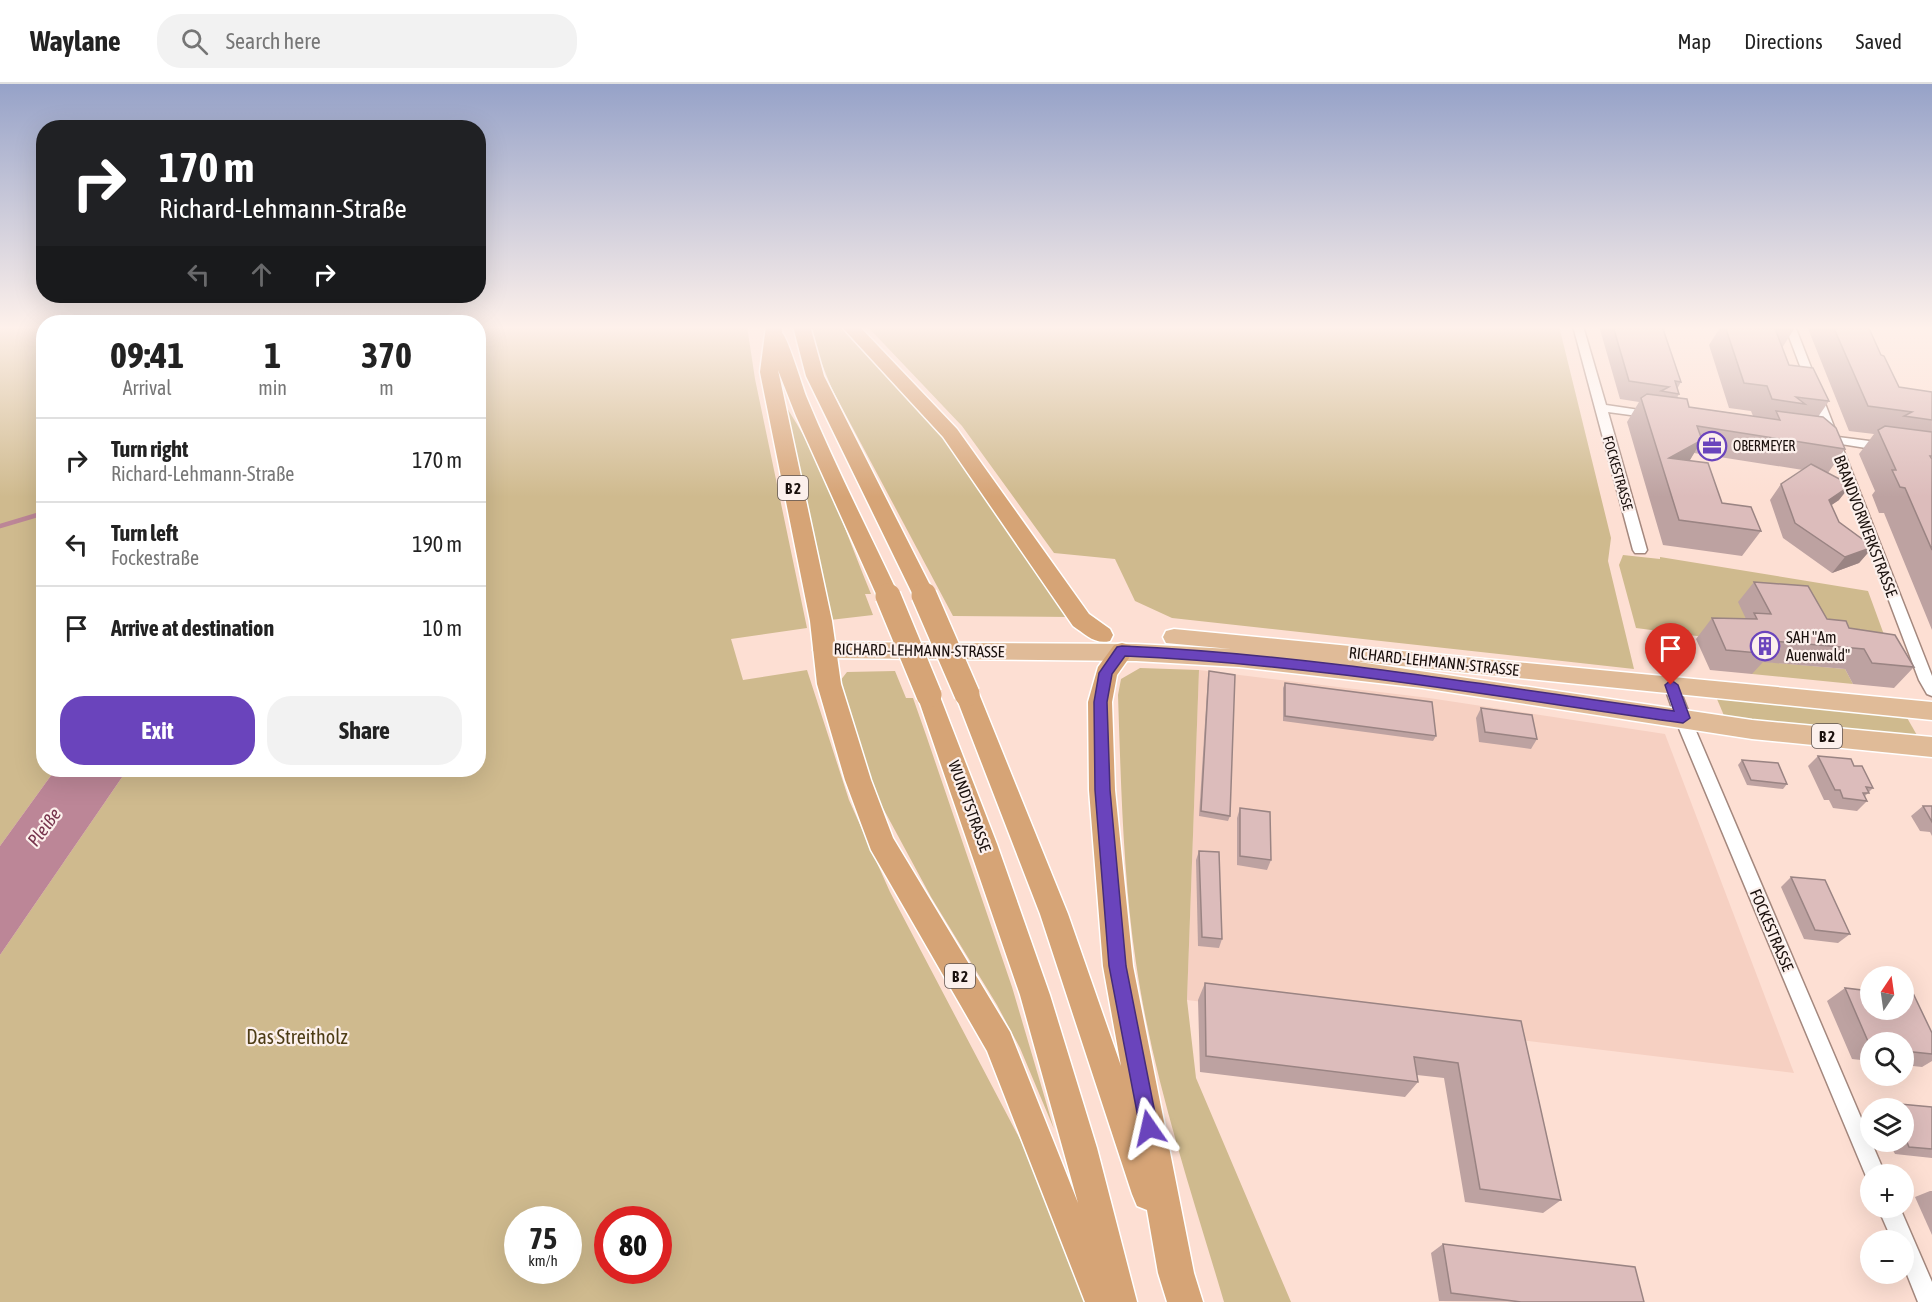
<!DOCTYPE html>
<html lang="en">
<head>
<meta charset="utf-8">
<style>
	:root { --surface:#fff; --page:#f2f2f2; --text:#222; --muted:#767676; --line:#e0e0e0; --accent:#6a44bc }
	body { margin:0; font-family:"Asap Condensed",sans-serif; background:var(--page); color:var(--text); height:100vh; display:flex; flex-direction:column; font-size:22px; white-space:nowrap }
	* { box-sizing:border-box; margin:0 }
	p { font-size:20px; color:var(--muted) }
	.icon { flex:none; width:33px; height:33px; fill:none; stroke:currentColor; stroke-width:2; stroke-linecap:round; stroke-linejoin:round }
	.map { position:relative; flex:1; overflow:hidden }
	.side { position:absolute; left:36px; top:231px; width:450px; height:462px; display:flex; flex-direction:column; background:var(--surface); border-radius:24px; box-shadow:0 6px 24px #0002 }
	.side>* { flex:none }
	.banner { position:absolute; left:36px; top:36px; width:450px; height:183px; border-radius:24px; box-shadow:0 6px 24px #0002; background:#202124; color:#fff; overflow:hidden }
	.needle { width:39px; rotate:13deg }
	.controls { position:absolute; left:1860px; top:882px; display:grid; gap:12px }
	.controls a { display:grid; place-items:center; width:54px; height:54px; border-radius:50%; background:var(--surface); box-shadow:0 6px 24px #0002; font-size:30px }
	.speed { position:absolute; left:504px; top:1122px; display:flex; gap:12px; font-size:30px; font-weight:700; text-align:center }
	.speed>* { display:grid; place-content:center; width:78px; height:78px; border-radius:50%; background:var(--surface); box-shadow:0 6px 24px #0002; line-height:1 }
	.speed small { font-size:15px; font-weight:400 }
	.speed .limit { border:9px solid #d22; background:#fff; color:#111 }
	.pin { position:absolute; display:grid; place-items:center; width:51px; height:51px; color:#fff; margin:-62px -26px; border-radius:50% 50% 50% 0; rotate:-45deg; box-shadow:0 0 6px #0007 }
	.pin .icon { rotate:45deg }
	.me { position:absolute; width:66px; margin:-33px; rotate:349deg; stroke-linejoin:round; filter:drop-shadow(0 0 4px #0008) }
	.turn { display:flex; align-items:center; gap:21px; height:126px; padding:0 24px; font-size:27px }
	.turn .icon { width:78px; height:78px; stroke-width:2.5 }
	.turn b { display:block; font-size:42px; line-height:51px }
	.lanes { display:flex; align-items:center; height:57px; padding:0 24px; background:#0003; justify-content:center; gap:30px; direction:ltr }
	.lanes .off { opacity:.35 }
	.eta { display:flex; justify-content:space-evenly; align-items:center; height:102px; text-align:center }
	.eta b { font-size:36px; font-weight:700; line-height:42px }
	.cta { display:flex; gap:12px; margin-top:auto; padding:12px 24px }
	.cta a { flex:1; height:69px; border-radius:24px; background:var(--accent); color:#fff; font-size:24px; font-weight:700; line-height:69px; text-align:center }
	.cta a+a { background:var(--page); color:var(--text) }
	ul { padding:0; list-style:none }
	li { display:flex; align-items:center; gap:18px; height:84px; padding:0 24px; border-top:2px solid var(--line) }
	li div { flex:1 }
	li b { display:block; font-size:22px }
	li em { font-style:normal }
	header { display:flex; align-items:center; gap:36px; box-sizing:border-box; height:84px; padding:0 30px; background:var(--surface); border-bottom:2px solid var(--line) }
	header strong { font-size:28px }
	nav { display:flex; gap:33px; margin-inline-start:auto; font-size:21px }
	.search { width:420px; height:54px; background:var(--page); display:flex; align-items:center; gap:15px; box-sizing:border-box; padding:0 21px; border-radius:24px; color:var(--muted); font-size:22px }
	.map>svg:first-child { display:block }
	.built { fill:#f6d0c2 }
	.green { fill:#cfba8e; fill-rule:evenodd }
	.water { fill:#bc8697 }
	.lines { fill:none; stroke-linecap:round; stroke-linejoin:round }
	.stream { stroke:#bc8697; stroke-width:4.5 }
	.minor-casing { stroke:#a4887e; stroke-width:3 }
	.primary-casing { stroke:#fff; stroke-width:3 }
	.trunk-casing { stroke:#fff; stroke-width:3 }
	.minor { fill:#fff; fill-rule:evenodd }
	.primary { fill:#e0bb98; fill-rule:evenodd }
	.trunk { fill:#d6a476; fill-rule:evenodd }
	.trunk-bridge-casing { stroke:#fff; stroke-width:28; stroke-linecap:butt }
	.trunk-bridge { stroke:#d6a476; stroke-width:25 }
	.wall { fill:#bda2a1 }
	.shaded-wall { fill:#9a8483 }
	.building { fill:#dcbcbb; stroke:#9a8483; stroke-width:1.5 }
	.route { fill:#6a44bc; stroke:#452c7a; stroke-width:1.5 }
	.labels { text-anchor:middle; dominant-baseline:central; stroke-width:4.5; stroke-linejoin:round; paint-order:stroke }
	.far-poi-label { font-size:14px; fill:#1a100d; stroke:#fcf0ec; text-anchor:start }
	.far-street-label { font-size:14px; fill:#1a100d; stroke:#fcf0ec }
	.shield { fill:#fcf0ec; stroke:#5e5350; stroke-width:1.5 }
	.shield-label { font-size:15px; font-weight:bold; fill:#1a100d }
	.street-label { font-size:16px; fill:#1a100d; stroke:#fcf0ec }
	.poi-label { font-size:16px; fill:#1a100d; stroke:#fcf0ec; text-anchor:start }
	.water-label { font-size:18px; font-style:italic; fill:#76334c; stroke:#fcf0ec }
	.near-park-label { font-size:20px; fill:#4d3c15; stroke:#fcf0ec }
</style>
</head>
<body>
<header>
<strong>Waylane</strong>
<div class="search"><svg class="icon" aria-label="search" viewBox="0 0 24 24"><circle cx="10" cy="10" r="6"/><path d="M15 15l6 6"/></svg>Search here</div>
<nav><a>Map</a><a>Directions</a><a>Saved</a></nav>
</header>
<div class="map">
<svg width="1932" height="1218" viewBox="0 0 1932 1218">
	<rect width="100%" height="100%" fill="#fddfd3"/>
	<polygon class="built" points="1199,586 1429,614 1665,650 1794,989 1187,916"/>
	<g class="green">
		<polygon points="0,242 43,242 44,686 55,686 0,762"/>
		<path d="M489 242H747L755 295 807 544 731 555 743 596 807 586 849 716 890 808 1022 1059 1087 1218H0V871L127 686H478L479 255ZM518 1136H568V1186H518ZM608 1136H658V1186H608Z"/>
		<polygon points="811,242 844,242 944,351 1072,533 953,532 832,305 818,270"/>
		<polygon points="867,242 1559,242 1611,454 1608,477 1634,585 1172,534 1135,517 1115,475 1054,469 962,342"/>
		<path d="M780 314C821 371 844 445 871 510H865L873 531 830 536Z"/>
		<polygon points="1623,471 1660,475 1660,473 1868,507 1894,578 1636,544 1619,481"/>
		<polygon points="1746,576 1845,585 1853,600 1752,590"/>
		<path d="M1140 584 1199 586 1187 916 1196 994 1291 1218H1224C1191 1106 1153 995 1136 879 1123 791 1121 701 1118 611L1121 595Z"/>
		<polygon points="895,587 906,614 913,614 926,651 1012,903 1054,1045 1020,964 997,921 931,813 877,713 864,685 840,597 847,588"/>
		<polygon points="1717,615 1906,632 1918,653 1725,634"/>
	</g>
	<polygon class="water" points="55,686 127,686 0,871 0,762"/>
	<g class="lines">
		<polyline class="stream" points="0,442 44,429"/>
		<g class="minor-casing">
			<g id="minor">
				<polygon points="1573,242 1583,242 1606,321 1653,328 1659,331 1653,334 1608,328 1647,466 1645,469 1635,469 1633,466"/>
				<polygon points="1785,242 1795,242 1838,353 1885,359 1891,363 1885,367 1841,360 1932,592 1932,612 1927,610 1919,596 1829,358 1817,354 1826,351"/>
				<polygon points="1671,595 1678,601 1696,647 1885,1090 1870,1090 1870,1099 1868,1097 1680,647 1664,601"/>
				<polygon points="1878,1124 1900,1124 1932,1198 1932,1218 1918,1218 1904,1183 1904,1156 1892,1156"/>
			</g>
		</g>
		<g class="primary-casing">
			<polygon id="primary" points="1174,545 1932,618 1932,636 1352,577 1752,636 1932,653 1932,673 1752,655 1422,604 1239,583 1136,577 825,574 817,572 813,566 817,560 825,558 1136,560 1231,565 1166,559 1163,553 1166,547"/>
		</g>
		<g class="trunk-casing">
			<g id="trunk">
				<path d="M766 242H782V249C787 252 802 301 806 312 834 380 868 446 899 512L896 517 888 520 880 517 877 512 796 332 778 286 832 537 841 600 871 696 893 754 1010 948 1078 1119 1020 911 917 611 921 605 929 602 937 605 997 760 1050 911 1097 1064 1137 1218H1085L987 967 871 766 845 696 817 600 810 537 760 288Z"/>
				<polygon points="793,242 810,242 824,292 935,511 932,516 924,519 916,516 913,511 806,292"/>
				<path d="M841 242H859L957 345 1089 530 1110 545 1113 551 1110 557C1095 561 1085 550 1073 542L943 353Z"/>
				<polygon points="1122,559 1130,561 1134,567 1117,591 1112,618 1115,706 1133,882 1194,1189 1203,1218 1167,1218 1158,1189 1147,1126 1137,1122 1132,1110 1040,830 955,610 959,604 967,601 975,604 979,610 1068,830 1121,982 1103,882 1089,706 1088,618 1098,583 1114,561"/>
			</g>
		</g>
		<use href="#minor" class="minor"/>
		<use href="#primary" class="primary"/>
		<use href="#trunk" class="trunk"/>
		<g class="trunk-bridge-casing">
			<g id="trunk-bridge">
				<polyline points="924,511 967,610"/>
				<polyline points="888,512 929,611"/>
			</g>
		</g>
		<use href="#trunk-bridge" class="trunk-bridge"/>
	</g>
	<g class="wall">
		<polygon points="1599,242 1667,242 1664,247 1681,298 1677,305 1679,310 1677,314 1689,323 1753,332 1751,327 1729,324 1709,261 1721,242 1796,242 1782,264 1789,281 1829,317 1818,333 1845,365 1828,389 1839,416 1831,421 1839,438 1873,463 1859,479 1832,489 1783,454 1770,416 1781,400 1803,386 1694,369 1689,377 1722,419 1761,447 1742,472 1663,461 1627,338 1639,318 1620,315"/>
		<polygon points="1807,242 1868,242 1881,271 1899,303 1932,308 1932,546 1884,429 1879,429 1872,411 1875,407 1859,370 1874,350 1849,347"/>
		<polygon points="1754,498 1827,535 1849,544 1914,583 1894,604 1853,600 1845,585 1763,578 1752,590 1710,586 1696,555 1712,534 1746,535 1738,518"/>
		<polygon points="1209,587 1230,732 1228,737 1199,732 1208,592"/>
		<polygon points="1285,599 1436,652 1433,657 1283,637 1283,604"/>
		<polygon points="1481,624 1537,655 1531,665 1479,658 1476,634"/>
		<polygon points="1818,672 1854,682 1873,704 1865,712 1867,717 1857,727 1833,724 1829,716 1824,716 1808,682"/>
		<polygon points="1742,676 1787,700 1783,705 1747,701 1738,681"/>
		<polygon points="1923,722 1932,722 1932,752 1930,748 1920,747 1911,732"/>
		<polygon points="1240,724 1271,776 1267,786 1237,781 1237,734"/>
		<polygon points="1199,767 1222,855 1219,864 1198,862 1196,776"/>
		<polygon points="1791,793 1850,850 1838,859 1804,855 1781,803"/>
		<polygon points="1205,899 1521,937 1561,1116 1543,1129 1465,1118 1444,994 1417,991 1418,998 1405,1013 1200,988 1198,916"/>
		<polygon points="1870,901 1870,926 1932,970 1932,977 1922,983 1904,981 1904,958 1870,958 1870,977 1852,975 1827,917 1845,904 1863,906"/>
		<polygon points="1889,1019 1932,1023 1932,1074 1895,1070 1889,1058 1904,1058 1904,1024 1878,1024"/>
		<polygon points="1930,1107 1932,1107 1932,1151 1915,1113"/>
		<polygon points="1443,1160 1644,1218 1439,1217 1431,1169"/>
	</g>
	<g class="shaded-wall">
		<polygon points="1702,356 1687,381 1669,374"/>
		<polygon points="1851,401 1839,416 1817,431 1829,416"/>
		<polygon points="1873,463 1859,479 1832,489 1845,473"/>
	</g>
	<g class="building">
		<polygon points="1613,242 1662,242 1681,298 1675,297 1679,310 1661,307 1669,303 1629,297"/>
		<polygon points="1725,242 1774,242 1789,281 1813,284 1829,317 1796,313 1805,320 1772,315 1767,302 1744,299"/>
		<polygon points="1833,242 1868,242 1881,271 1884,272 1899,303 1932,308 1932,336 1904,332 1912,328 1868,322"/>
		<polygon points="1647,310 1687,315 1689,323 1780,336 1776,327 1823,333 1836,344 1845,365 1697,342 1702,356 1669,374 1708,379 1722,419 1751,423 1761,447 1679,436 1641,314"/>
		<polygon points="1885,342 1932,348 1932,372 1930,372 1932,375 1932,466 1905,404 1900,403 1892,386 1896,386 1878,346"/>
		<polygon points="1811,380 1851,401 1829,416 1839,438 1873,463 1845,473 1795,439 1781,400"/>
		<polygon points="1754,498 1808,502 1827,535 1846,537 1849,544 1895,551 1914,583 1872,579 1864,565 1762,556 1769,570 1726,566 1712,534 1757,535 1754,529 1771,530"/>
		<polygon points="1209,587 1235,591 1230,732 1201,727"/>
		<polygon points="1285,599 1432,618 1436,652 1285,632"/>
		<polygon points="1481,624 1532,631 1537,655 1485,648"/>
		<polygon points="1818,672 1851,675 1854,682 1862,682 1873,704 1866,703 1869,709 1863,709 1867,717 1843,714 1840,706 1835,706"/>
		<polygon points="1742,676 1778,679 1787,700 1751,696"/>
		<polygon points="1923,722 1932,722 1932,738"/>
		<polygon points="1240,724 1270,728 1271,776 1240,772"/>
		<polygon points="1199,767 1219,768 1222,855 1202,853"/>
		<polygon points="1791,793 1825,796 1850,850 1815,846"/>
		<polygon points="1205,899 1521,937 1561,1116 1480,1105 1458,979 1414,973 1418,998 1206,972"/>
		<polygon points="1904,902 1910,903 1932,949 1932,970 1904,967 1904,958 1870,958 1870,962 1845,904 1870,907 1870,926 1904,926"/>
		<polygon points="1889,1019 1932,1023 1932,1065 1909,1063 1904,1051 1904,1024 1891,1024"/>
		<polygon points="1443,1160 1635,1183 1644,1218 1521,1218 1451,1209"/>
	</g>
	<linearGradient id="sky" x2="0" y2="1"><stop stop-color="#96a2c8"/><stop offset="0.59" stop-color="#fef1eb"/><stop offset="1" stop-color="#fef1eb" stop-opacity="0"/></linearGradient>
	<rect width="1932" height="413" fill="url(#sky)"/>
	<path class="route" d="M1122 562C1307 570 1490 602 1674 627L1665 601 1671 596 1678 601 1690 634 1683 639C1498 613 1312 580 1125 572L1112 590 1107 618 1110 706 1126 882 1158 1044 1156 1051 1149 1053 1143 1051 1140 1044 1109 882 1095 706 1094 618 1099 589 1117 563Z"/>
	<defs>
		<g id="office-ring" transform="scale(1.5)"><circle r="9.5" fill="#fcf0ec" stroke="#6a44bc" stroke-width="1.5"/><path d="M-6-3h4V-5.5h4V-3h4V5H-6ZM-1-4.5V-3h2v-1.5ZM-6 0V1H6V0Z" fill="#6a44bc"/></g>
		<g id="building-ring" transform="scale(1.5)"><circle r="9.5" fill="#fcf0ec" stroke="#6a44bc" stroke-width="1.5"/><path d="M-4-6H4V6H1V3H-1V6H-4ZM-2.5-4.3h1.7v1.8h-1.7ZM.8-4.3h1.7v1.8H.8ZM-2.5-1h1.7V.8h-1.7ZM.8-1h1.7V.8H.8Z" fill="#6a44bc"/></g>
	</defs>
	<g fill-rule="evenodd">
		<use href="#office-ring" x="1712" y="362"/>
		<use href="#building-ring" x="1765" y="562"/>
	</g>
	<g class="labels">
		<g class="far-poi-label">
			<text x="1733" y="362">OBERMEYER</text>
		</g>
		<g class="far-street-label">
			<text transform="translate(1618 389) rotate(74)">FOCKESTRASSE</text>
		</g>
		<g class="shield">
			<rect x="778" y="392" width="30" height="24" rx="4.5"/>
			<rect x="1812" y="640" width="30" height="24" rx="4.5"/>
			<rect x="945" y="880" width="30" height="24" rx="4.5"/>
		</g>
		<g class="shield-label">
			<text x="793" y="404">B 2</text>
			<text x="1827" y="652">B 2</text>
			<text x="960" y="892">B 2</text>
		</g>
		<g class="street-label">
			<text transform="translate(1866 442) rotate(69)">BRANDVORWERKSTRASSE</text>
			<text transform="translate(919 566) rotate(1)">RICHARD-LEHMANN-STRASSE</text>
			<text transform="translate(1434 577) rotate(6)">RICHARD-LEHMANN-STRASSE</text>
			<text transform="translate(970 722) rotate(70)">WUNDTSTRASSE</text>
			<text transform="translate(1772 846) rotate(67)">FOCKESTRASSE</text>
		</g>
		<g class="poi-label">
			<text x="1786" y="553">SAH "Am<tspan x="1786" dy="18">Auenwald"</tspan></text>
		</g>
		<g class="water-label">
			<text transform="translate(44 743) rotate(-53)">Pleiße</text>
		</g>
		<g class="near-park-label">
			<text x="297" y="952">Das Streitholz</text>
		</g>
	</g>
</svg>
<div class="controls">
<a><svg class="needle" viewBox="-14 -14 28 28"><path d="M0-13l5 13h-10z" fill="#e53935"/><path d="M0 13l5-13h-10z" fill="#767676"/></svg></a>
<a><svg class="icon" aria-label="search" viewBox="0 0 24 24"><circle cx="10" cy="10" r="6"/><path d="M15 15l6 6"/></svg></a>
<a><svg class="icon" aria-label="layers" viewBox="0 0 24 24"><path d="M12 4l9 5-9 5-9-5zM3 14l9 5 9-5"/></svg></a>
<a>+</a>
<a>−</a>
</div>
<div class="speed"><div>75<small>km/h</small></div><div class="limit">80</div></div>
<div class="pin" style="left:1671px;top:601px;background:#d93025"><svg class="icon" aria-label="arrive" viewBox="0 0 24 24"><path d="M6 21V4h12l-3 4 3 4H6"/></svg></div>
<svg class="me" style="left:1149px;top:1044px" viewBox="-20 -20 40 40"><path d="M0-17L14 15 0 8-14 15z" fill="#6a44bc" stroke="#fff" stroke-width="4"/></svg>
<div class="banner">
<div class="turn"><svg class="icon" aria-label="right" viewBox="0 0 24 24"><path d="M7 20v-9h11M14 6l5 5-5 5"/></svg><div><b>170 m</b>Richard-Lehmann-Straße</div></div>
<div class="lanes"><svg class="icon off" aria-label="left" viewBox="0 0 24 24"><path d="M17 20v-9H6M10 6l-5 5 5 5"/></svg><svg class="icon off" aria-label="ahead" viewBox="0 0 24 24"><path d="M12 20V5M6 11l6-6 6 6"/></svg><svg class="icon" aria-label="right" viewBox="0 0 24 24"><path d="M7 20v-9h11M14 6l5 5-5 5"/></svg></div>
</div>
<section class="side">
<div class="eta">
<div><b>09:41</b><p>Arrival</p></div>
<div><b>1</b><p>min</p></div>
<div><b>370</b><p>m</p></div>
</div>
<ul>
<li><svg class="icon" aria-label="right" viewBox="0 0 24 24"><path d="M7 20v-9h11M14 6l5 5-5 5"/></svg><div><b>Turn right</b><p>Richard-Lehmann-Straße</p></div><em>170 m</em></li>
<li><svg class="icon" aria-label="left" viewBox="0 0 24 24"><path d="M17 20v-9H6M10 6l-5 5 5 5"/></svg><div><b>Turn left</b><p>Fockestraße</p></div><em>190 m</em></li>
<li><svg class="icon" aria-label="arrive" viewBox="0 0 24 24"><path d="M6 21V4h12l-3 4 3 4H6"/></svg><div><b>Arrive at destination</b></div><em>10 m</em></li>
</ul>
<div class="cta"><a>Exit</a><a>Share</a></div>
</section>
</div>
</body>
</html>
